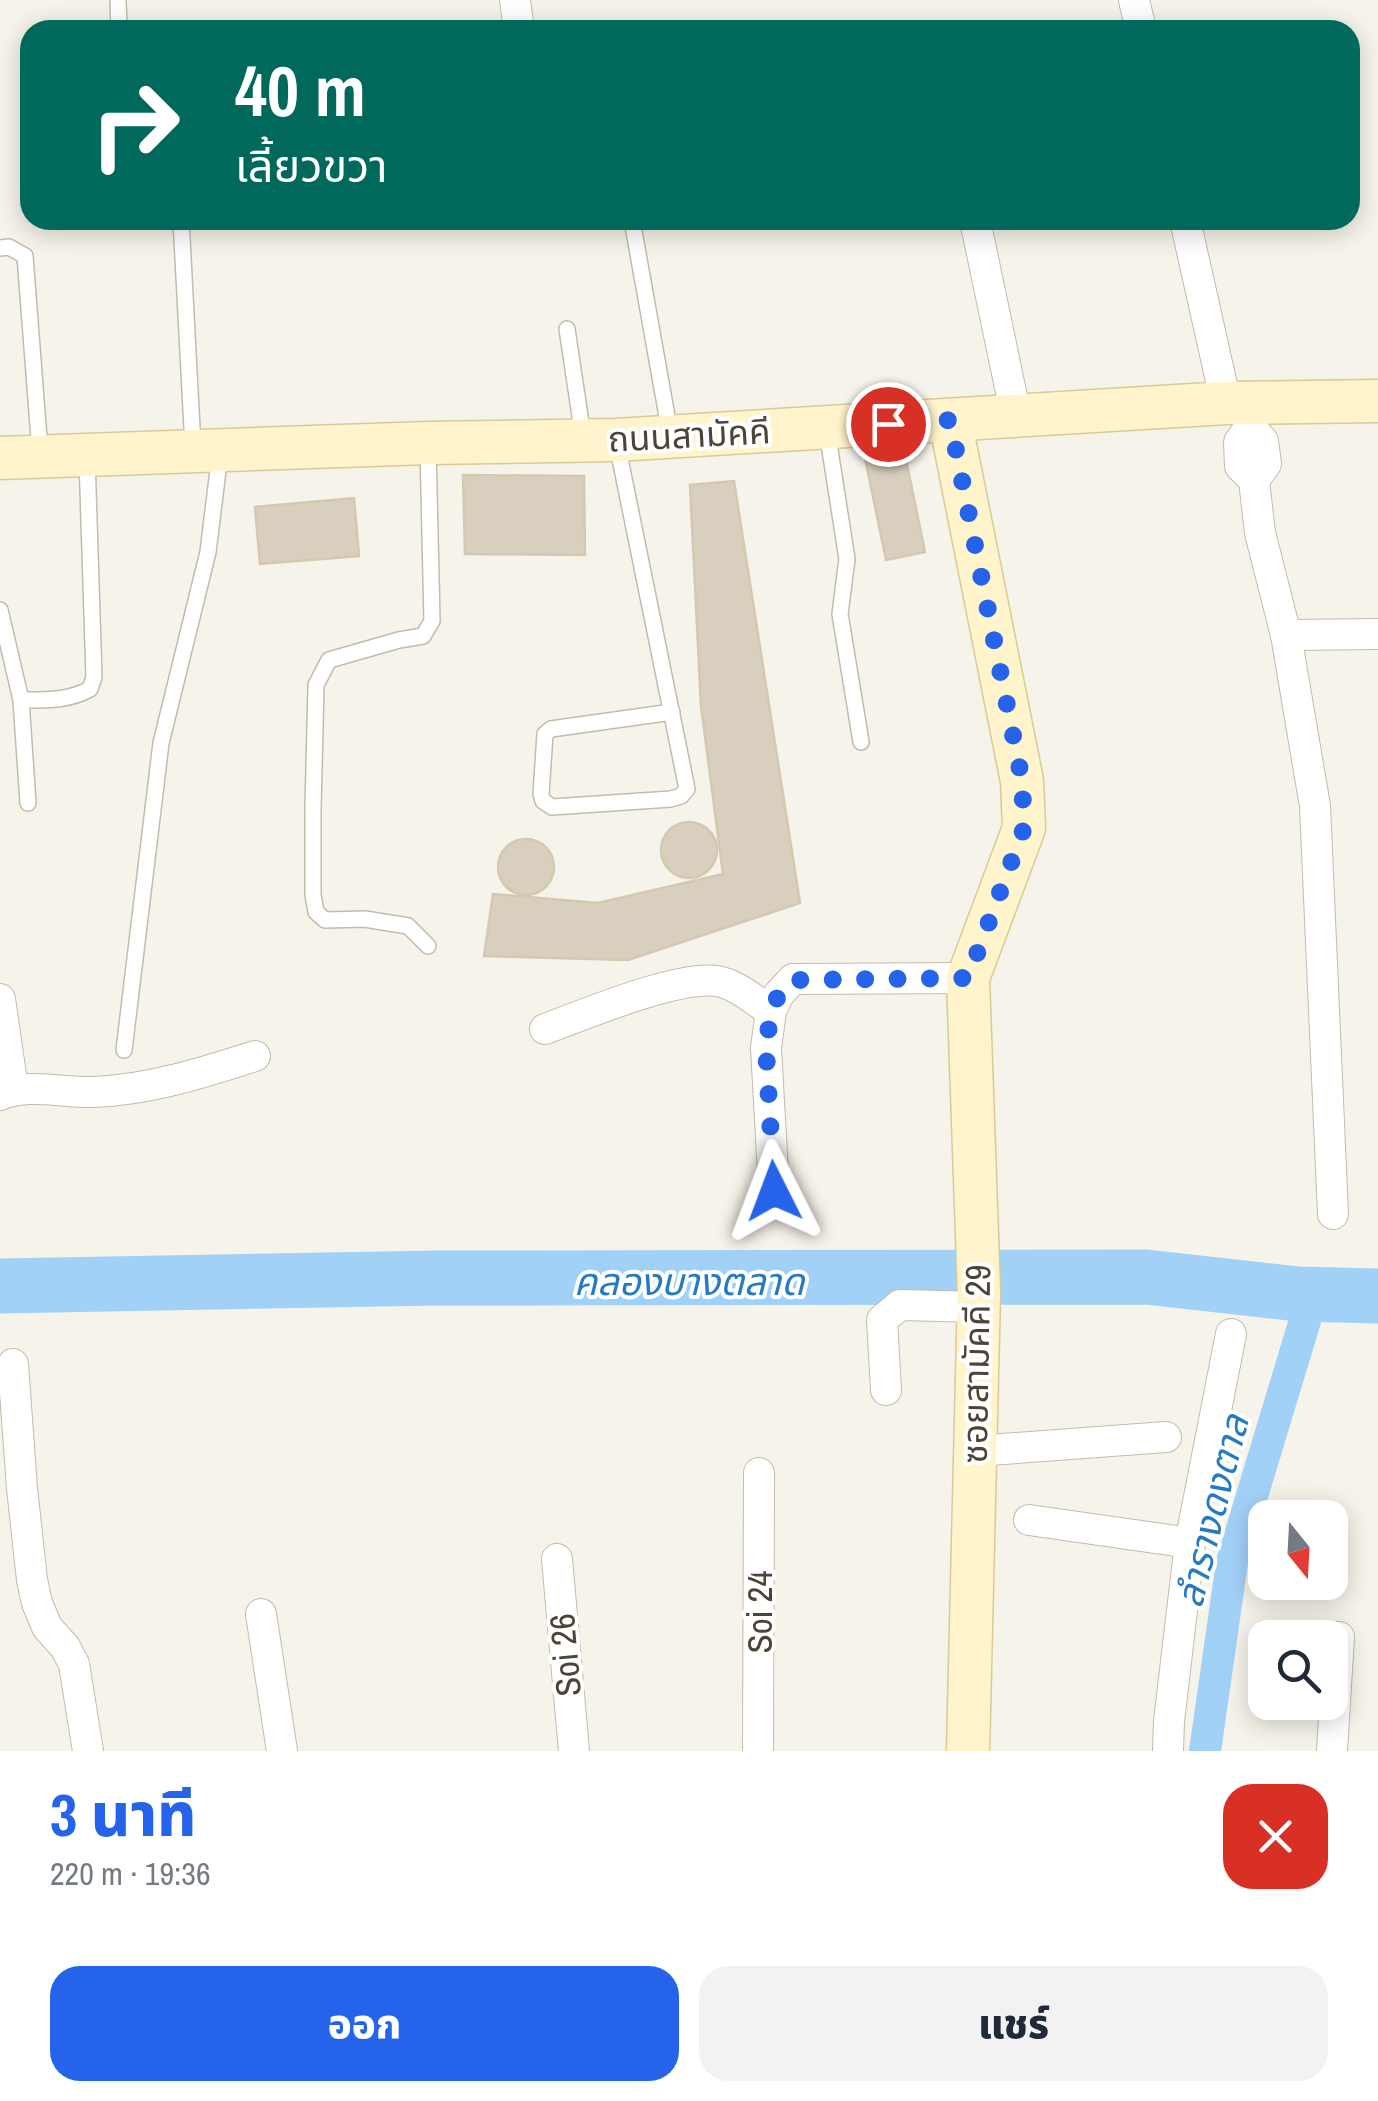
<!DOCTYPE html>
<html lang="th">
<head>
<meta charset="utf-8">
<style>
	:root { --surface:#fff; --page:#f2f2f3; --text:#1f2937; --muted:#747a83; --accent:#2563eb }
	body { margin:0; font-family:"Archivo Narrow","Noto Sans Thai",sans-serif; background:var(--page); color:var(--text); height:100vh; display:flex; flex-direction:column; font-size:38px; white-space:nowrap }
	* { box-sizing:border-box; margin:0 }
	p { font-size:32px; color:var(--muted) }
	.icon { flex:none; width:55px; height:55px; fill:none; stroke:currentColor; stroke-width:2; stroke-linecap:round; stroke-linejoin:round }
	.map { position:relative; height:1751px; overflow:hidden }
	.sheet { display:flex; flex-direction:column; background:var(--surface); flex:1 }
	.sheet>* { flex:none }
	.hud { position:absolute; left:20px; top:20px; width:1340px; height:210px; border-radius:30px; box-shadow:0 5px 25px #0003; background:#00695c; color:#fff; overflow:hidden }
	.needle { width:65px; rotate:162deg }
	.tools { position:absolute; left:1248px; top:1500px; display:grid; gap:20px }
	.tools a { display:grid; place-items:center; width:100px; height:100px; border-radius:20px; background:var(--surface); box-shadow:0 5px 25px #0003; font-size:50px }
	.pin { position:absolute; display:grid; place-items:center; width:85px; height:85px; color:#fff; margin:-42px; border:5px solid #fff; border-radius:50%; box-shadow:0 2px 10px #0007 }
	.me { position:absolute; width:110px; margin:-55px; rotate:357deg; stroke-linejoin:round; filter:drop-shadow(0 0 8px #0008) }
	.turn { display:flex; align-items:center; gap:35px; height:210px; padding:0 50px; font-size:45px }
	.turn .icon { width:130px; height:130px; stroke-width:2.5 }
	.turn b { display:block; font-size:70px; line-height:85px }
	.round { display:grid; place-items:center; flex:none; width:105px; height:105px; border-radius:30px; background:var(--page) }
	.head { display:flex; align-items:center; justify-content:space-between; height:170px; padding:0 50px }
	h1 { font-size:60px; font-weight:800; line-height:75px; color:var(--accent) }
	.primary-button { display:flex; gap:20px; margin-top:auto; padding:20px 50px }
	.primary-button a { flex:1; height:115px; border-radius:30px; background:var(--accent); color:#fff; font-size:40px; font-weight:800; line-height:115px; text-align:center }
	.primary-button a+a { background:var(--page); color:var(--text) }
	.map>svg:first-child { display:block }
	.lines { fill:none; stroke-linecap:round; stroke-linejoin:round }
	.canal { stroke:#a2d1f8; stroke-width:32 }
	.river { stroke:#a2d1f8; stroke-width:55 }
	.building { fill:#d9cfbe; stroke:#d5c8b0; stroke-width:2.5 }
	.lane-casing { stroke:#c3bcab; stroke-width:18 }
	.street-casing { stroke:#c3bcab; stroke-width:32 }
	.secondary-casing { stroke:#daca96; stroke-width:45 }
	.lane { stroke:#fff; stroke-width:15 }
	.street { stroke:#fff; stroke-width:30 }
	.secondary { stroke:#fff4cb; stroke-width:42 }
	.route { stroke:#2563eb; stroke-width:18; stroke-dasharray:0 32.4 }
	.labels { text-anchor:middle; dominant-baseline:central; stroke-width:8; stroke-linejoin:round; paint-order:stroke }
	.street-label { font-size:35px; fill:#4b4437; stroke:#fff }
	.water-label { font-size:38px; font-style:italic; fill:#247ac3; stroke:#fff }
</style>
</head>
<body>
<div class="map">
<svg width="1378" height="1751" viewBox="0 0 1378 1751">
	<rect width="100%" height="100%" fill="#f6f3ea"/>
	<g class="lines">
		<polyline class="canal" points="1205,1751 1232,1562 1313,1294"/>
		<polyline class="river" points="0,1286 437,1278 1146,1277 1298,1294 1378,1296"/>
	</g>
	<g class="building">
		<polygon points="904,450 925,552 886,560 865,458"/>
		<polygon points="463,475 584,476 585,555 465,554"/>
		<polygon points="734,481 800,903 628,960 484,956 493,894 598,903 723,874 701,706 690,485"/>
		<polygon points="354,498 359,556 260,564 255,507"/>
		<circle cx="689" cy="850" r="28"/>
		<circle cx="526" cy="867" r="28"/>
	</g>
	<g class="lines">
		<g class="lane-casing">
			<g id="lane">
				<polyline points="118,0 119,30"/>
				<polyline points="181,220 193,447"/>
				<polyline points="632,220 670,433"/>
				<polyline points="0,248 9,247 25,256 40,452"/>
				<polyline points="567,329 583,436"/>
				<polyline points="827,431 847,559 840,614 861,742"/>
				<polyline points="617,444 687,789 681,796 671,799 552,807 543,801 541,794 545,734 551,729 672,712"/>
				<polyline points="428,447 432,621 423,636 399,640 329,660 316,685 313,808 313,895 316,912 325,920 365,919 408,926 428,946"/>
				<path d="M0 610 21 700C46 700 68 701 90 689L94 677 87 458"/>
				<polyline points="21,700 28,803"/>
				<polyline points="124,1050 161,743 208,552 220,454"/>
			</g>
		</g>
		<g class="street-casing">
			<g id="street">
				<polyline points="515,0 519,30"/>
				<polyline points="1134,0 1141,30"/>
				<polyline points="975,220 1016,416"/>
				<polyline points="1185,220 1226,403"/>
				<polyline points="1248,411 1250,427 1263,441 1266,464 1254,480"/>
				<polyline points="1250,427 1239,442 1240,466 1254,480 1260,533 1286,635 1315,806 1333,1214"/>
				<polyline points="1286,635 1378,634"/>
				<polyline points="0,999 13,1089"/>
				<path d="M545 1029C586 1014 675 976 717 981 736 984 755 1001 771 1011"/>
				<path d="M0 1095C28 1083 63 1093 93 1092 149 1090 202 1073 255 1056"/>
				<polyline points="774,1191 766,1048 771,1011 779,994 793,979 968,978"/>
				<polyline points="13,1364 22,1488 32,1580 37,1603 47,1627 65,1647 74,1664 88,1751"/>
				<polyline points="886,1390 882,1320 900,1305 978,1307"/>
				<polyline points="975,1451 1166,1437"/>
				<polyline points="1029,1520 1190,1543"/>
				<polyline points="557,1559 574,1751"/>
				<polyline points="261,1614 282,1751"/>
				<polyline points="758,1751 759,1473"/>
				<polyline points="1168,1751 1169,1721 1190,1543 1231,1334"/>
				<polyline points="1332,1751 1339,1637"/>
			</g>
		</g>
		<g class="secondary-casing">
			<g id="secondary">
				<polyline points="950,420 1022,781 1024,828 968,978 979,1293 968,1751"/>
				<polyline points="0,458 428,443 616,440 1226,403 1378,401"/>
			</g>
		</g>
		<use href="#lane" class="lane"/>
		<use href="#street" class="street"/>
		<use href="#secondary" class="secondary"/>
	</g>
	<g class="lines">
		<polyline class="route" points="774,1191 766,1048 771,1011 779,994 792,980 968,978 1024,828 1022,780 950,420 888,424"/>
	</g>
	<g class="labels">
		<g class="street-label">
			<text transform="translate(689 435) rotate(-3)">ถนนสามัคคี</text>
			<text transform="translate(976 1364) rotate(-89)">ซอยสามัคคี 29</text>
			<text transform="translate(759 1612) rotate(-90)">Soi 24</text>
			<text transform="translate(565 1655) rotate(-95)">Soi 26</text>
		</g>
		<g class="water-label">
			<text x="689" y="1281">คลองบางตลาด</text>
			<text transform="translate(1212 1511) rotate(-76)">ลำรางดงตาล</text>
		</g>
	</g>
</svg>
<div class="tools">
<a><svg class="needle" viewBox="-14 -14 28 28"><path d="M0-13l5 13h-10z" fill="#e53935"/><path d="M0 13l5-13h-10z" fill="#747a83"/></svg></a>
<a><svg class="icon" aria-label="search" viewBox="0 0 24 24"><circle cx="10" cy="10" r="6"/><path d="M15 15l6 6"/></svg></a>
</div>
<div class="pin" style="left:888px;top:424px;background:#d93025"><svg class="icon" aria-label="arrive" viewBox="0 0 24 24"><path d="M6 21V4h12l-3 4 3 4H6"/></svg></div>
<svg class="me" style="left:774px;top:1191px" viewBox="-20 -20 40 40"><path d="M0-17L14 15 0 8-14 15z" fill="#2563eb" stroke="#fff" stroke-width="4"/></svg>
<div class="hud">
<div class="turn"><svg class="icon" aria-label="right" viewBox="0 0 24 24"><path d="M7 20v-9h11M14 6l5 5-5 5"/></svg><div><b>40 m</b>เลี้ยวขวา</div></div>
</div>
</div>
<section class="sheet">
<div class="head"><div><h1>3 นาที</h1><p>220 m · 19:36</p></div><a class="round" style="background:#d93025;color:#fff"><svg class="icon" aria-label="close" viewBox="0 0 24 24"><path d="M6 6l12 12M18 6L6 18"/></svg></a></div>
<div class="primary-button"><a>ออก</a><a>แชร์</a></div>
</section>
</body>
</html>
